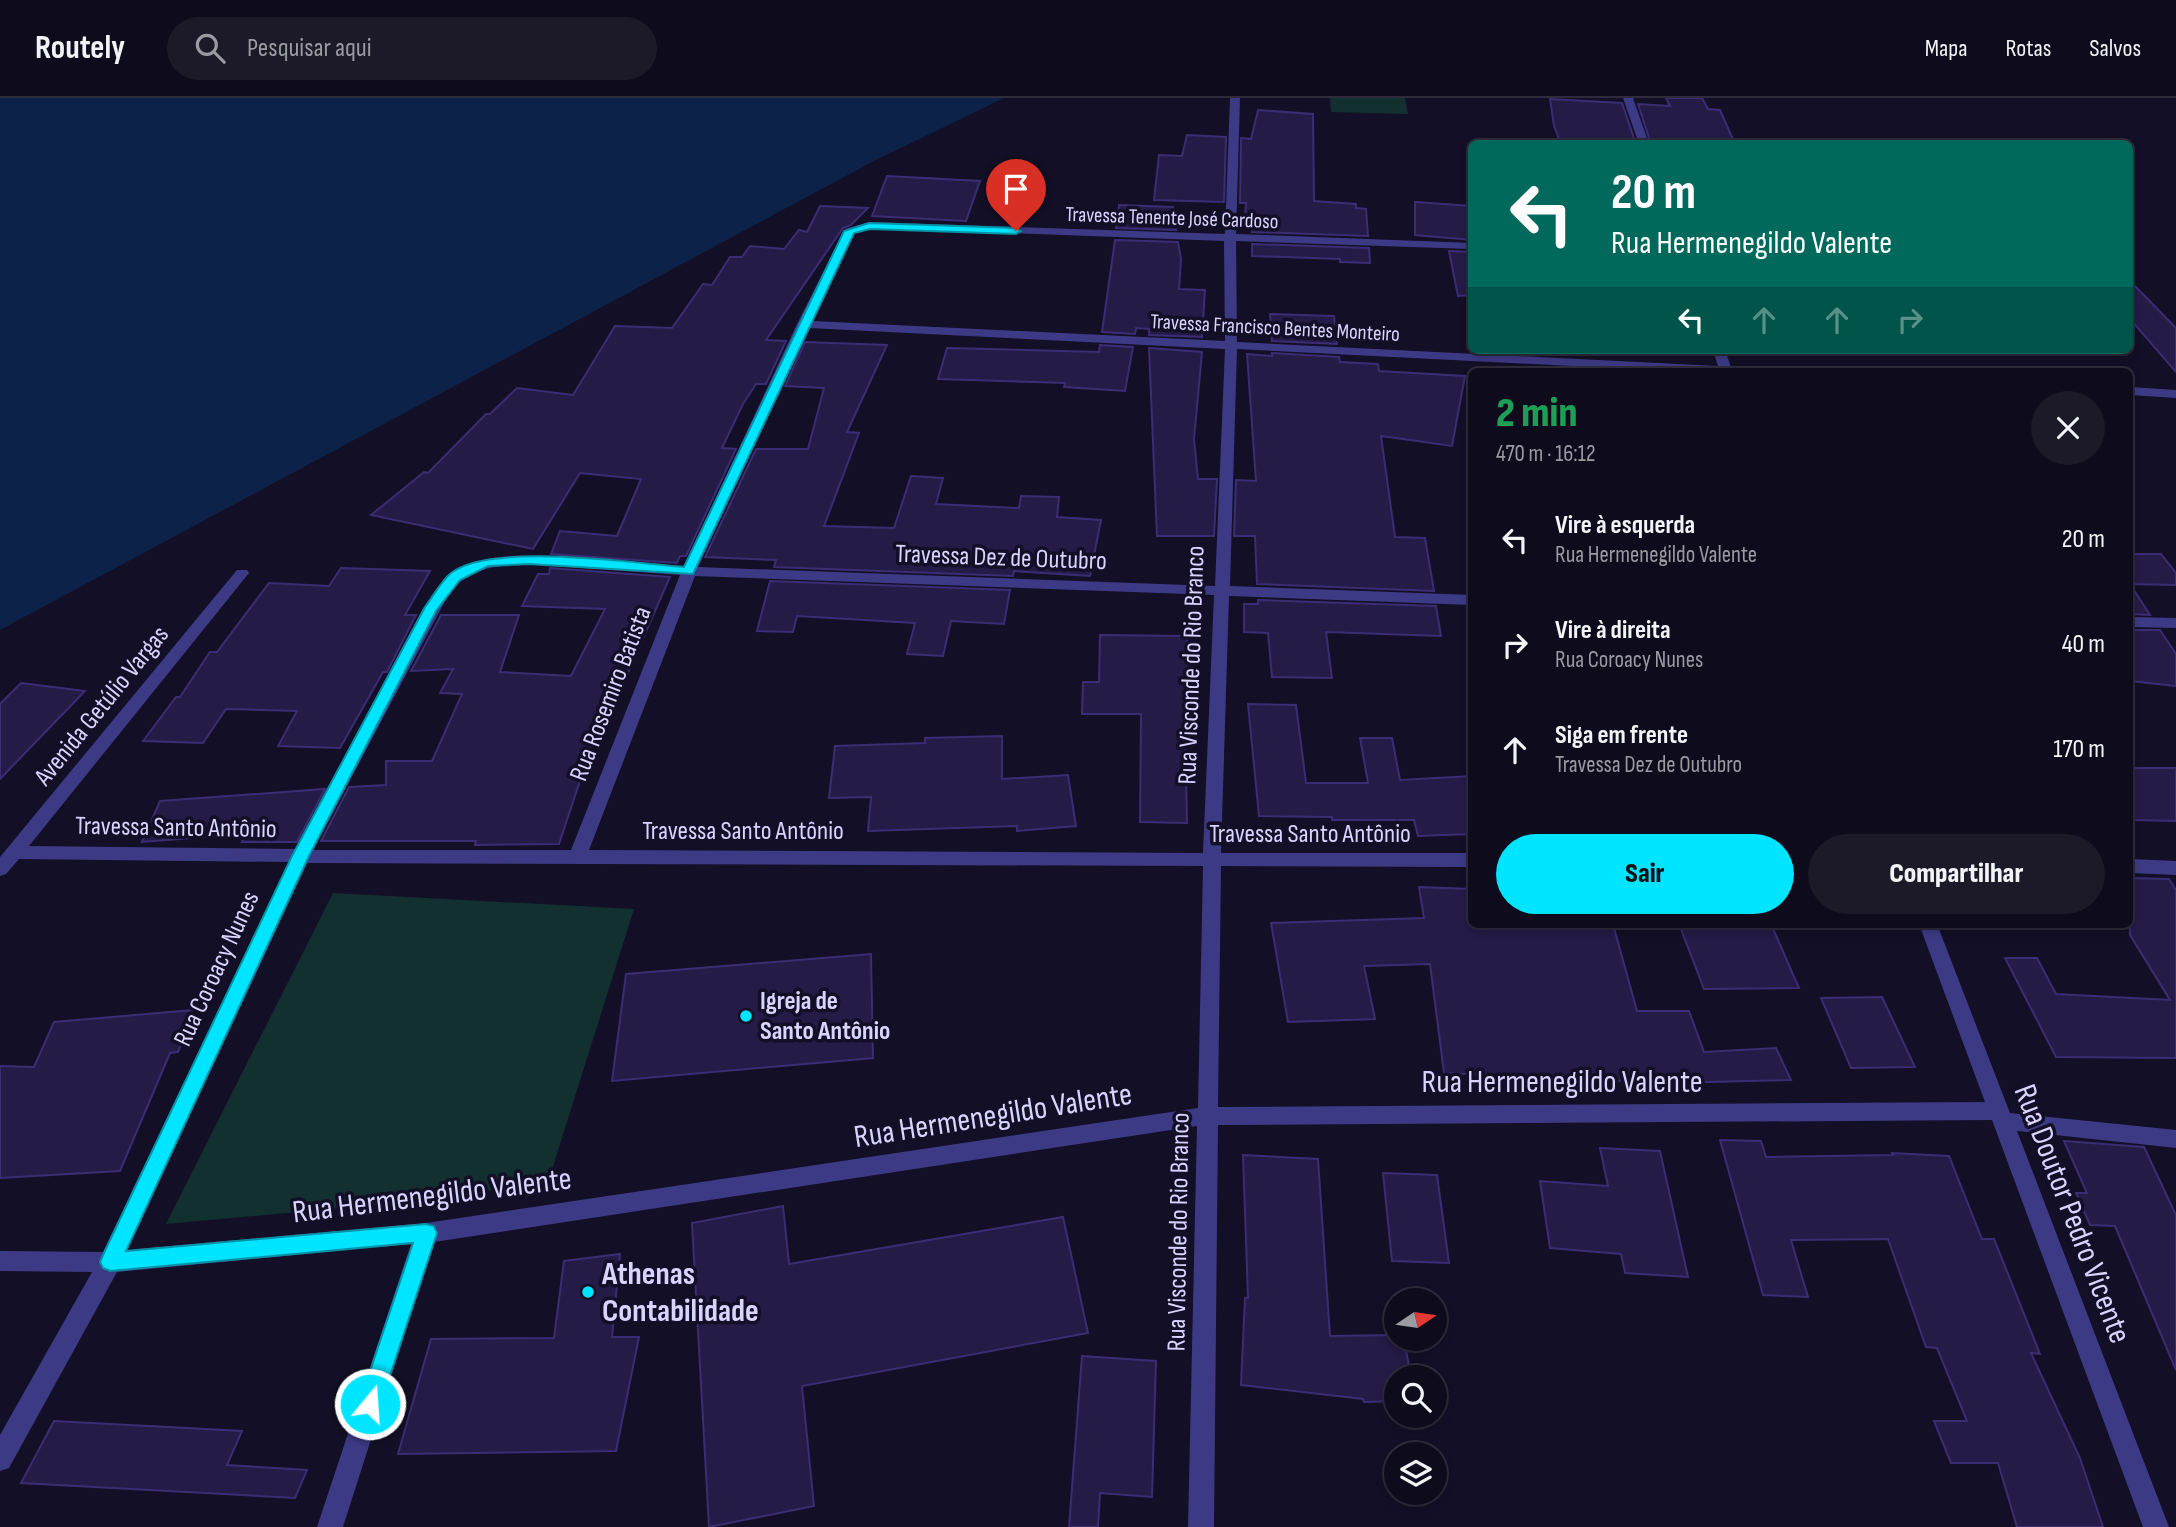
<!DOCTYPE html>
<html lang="pt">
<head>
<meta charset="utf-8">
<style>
	:root { --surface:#0e0b1c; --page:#1c1929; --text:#f1f3f6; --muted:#9b9ba3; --line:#2e2b3b; --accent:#00e5ff }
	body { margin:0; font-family:"Sofia Sans Condensed",sans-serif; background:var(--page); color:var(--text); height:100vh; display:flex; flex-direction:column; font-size:26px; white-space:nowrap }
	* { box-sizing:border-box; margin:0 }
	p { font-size:23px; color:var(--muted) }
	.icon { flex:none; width:38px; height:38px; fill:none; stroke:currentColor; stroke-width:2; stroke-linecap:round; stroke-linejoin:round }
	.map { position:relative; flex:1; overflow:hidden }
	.drawer { position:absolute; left:1468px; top:270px; width:665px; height:560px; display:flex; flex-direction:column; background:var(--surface); border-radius:10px; box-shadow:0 4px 10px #0003,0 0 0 2px var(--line) }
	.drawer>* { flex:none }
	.banner { position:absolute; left:1468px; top:42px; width:665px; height:214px; border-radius:10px; box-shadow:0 4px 10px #0003,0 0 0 2px var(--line); background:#00695c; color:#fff; overflow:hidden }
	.needle { width:46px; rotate:77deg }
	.buttons { position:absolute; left:1384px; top:1190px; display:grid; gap:14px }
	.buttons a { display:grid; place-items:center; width:63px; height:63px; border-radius:50%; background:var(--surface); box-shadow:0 4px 10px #0003,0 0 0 2px var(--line); font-size:35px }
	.pin { position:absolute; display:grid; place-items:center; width:60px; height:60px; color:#fff; margin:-72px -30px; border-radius:50% 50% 50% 0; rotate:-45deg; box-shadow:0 0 7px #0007 }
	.pin .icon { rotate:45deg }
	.me { position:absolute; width:77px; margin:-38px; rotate:18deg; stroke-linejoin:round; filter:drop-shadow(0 0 5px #0008) }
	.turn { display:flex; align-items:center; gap:24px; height:147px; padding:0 28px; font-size:32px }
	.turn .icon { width:91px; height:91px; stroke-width:2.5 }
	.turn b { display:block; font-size:49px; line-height:60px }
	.lanes { display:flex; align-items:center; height:66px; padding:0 28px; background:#0003; justify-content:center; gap:35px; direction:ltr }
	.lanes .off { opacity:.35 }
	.round { display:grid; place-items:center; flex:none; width:74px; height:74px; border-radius:37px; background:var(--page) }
	.summary { display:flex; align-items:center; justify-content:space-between; height:119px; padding:0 28px }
	h1 { font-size:42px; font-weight:800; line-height:52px; color:#1e9e55 }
	.button { display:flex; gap:14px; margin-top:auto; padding:14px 28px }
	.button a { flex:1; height:80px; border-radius:42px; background:var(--accent); color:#111; font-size:28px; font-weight:800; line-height:80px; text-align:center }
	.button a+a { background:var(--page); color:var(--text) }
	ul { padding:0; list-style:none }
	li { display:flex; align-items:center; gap:21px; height:105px; padding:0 28px }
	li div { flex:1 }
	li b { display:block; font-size:26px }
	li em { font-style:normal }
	header { display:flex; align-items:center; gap:42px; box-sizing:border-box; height:98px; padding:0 35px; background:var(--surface); border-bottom:2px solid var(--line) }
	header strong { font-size:33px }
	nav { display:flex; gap:38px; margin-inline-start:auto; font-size:24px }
	.search { width:490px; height:63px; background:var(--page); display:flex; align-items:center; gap:18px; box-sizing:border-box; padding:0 24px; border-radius:38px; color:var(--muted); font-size:26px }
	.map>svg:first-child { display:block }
	.green { fill:#12302f }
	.water { fill:#0c2248 }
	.building { fill:#241b47; stroke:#3b2d73; stroke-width:2 }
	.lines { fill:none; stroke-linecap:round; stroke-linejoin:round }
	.minor { fill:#3d3a85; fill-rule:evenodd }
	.route { fill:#00e5ff; stroke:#0095a6; stroke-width:2 }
	.poi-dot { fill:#00e5ff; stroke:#130f26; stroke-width:2.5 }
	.labels { text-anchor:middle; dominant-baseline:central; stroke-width:7; stroke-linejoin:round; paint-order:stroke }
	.far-street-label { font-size:21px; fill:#d9d4ff; stroke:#130f26 }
	.street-label { font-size:26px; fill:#d9d4ff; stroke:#130f26 }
	.poi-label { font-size:26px; font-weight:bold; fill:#d9d4ff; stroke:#130f26; text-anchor:start }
	.near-street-label { font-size:32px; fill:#d9d4ff; stroke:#130f26 }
	.near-poi-label { font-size:32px; font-weight:bold; fill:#d9d4ff; stroke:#130f26; text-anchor:start }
</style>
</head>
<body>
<header>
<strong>Routely</strong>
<div class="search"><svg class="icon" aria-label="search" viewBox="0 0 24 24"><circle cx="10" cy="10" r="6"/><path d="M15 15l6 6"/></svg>Pesquisar aqui</div>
<nav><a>Mapa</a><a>Rotas</a><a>Salvos</a></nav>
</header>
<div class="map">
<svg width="2176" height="1429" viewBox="0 0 2176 1429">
	<rect width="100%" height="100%" fill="#130f26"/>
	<g class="green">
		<polygon points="1330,0 1405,0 1408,16 1331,14"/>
		<polygon points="333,795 634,811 549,1081 451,1100 166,1126"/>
	</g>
	<polygon class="water" points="0,0 1004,0 874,63 0,532"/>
	<g class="building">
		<polygon points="1666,0 1702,0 1708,11 1720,12 1735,46 1651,46 1638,6 1670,8"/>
		<polygon points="1550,1 1622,5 1636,46 1561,46 1554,28"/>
		<polygon points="1258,12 1313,16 1314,103 1356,106 1356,110 1366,111 1368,138 1252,134 1252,119 1245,119 1246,105 1240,105 1241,40 1251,41"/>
		<polygon points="1187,37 1226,39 1224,104 1154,102 1159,57 1182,58"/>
		<polygon points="887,78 980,83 966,123 872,118"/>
		<polygon points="1415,104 1472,108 1472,142 1415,137"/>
		<polygon points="1119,107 1173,109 1176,132 1116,130"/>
		<polygon points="820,108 868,110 851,127 843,130 766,242 786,243 766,286 756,286 743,306 722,350 736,351 686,458 680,458 677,465 551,456 560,433 617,438 641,381 580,375 533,451 371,417 424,374 428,375 486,316 490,316 517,290 573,297 615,228 672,230 703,186 712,187 730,159 742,159 750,148 784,151 799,132 807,134"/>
		<polygon points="1115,142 1178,144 1181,161 1179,191 1205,192 1202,239 1149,237 1149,231 1136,230 1135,236 1102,234"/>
		<polygon points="1252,146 1369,150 1370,165 1340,164 1340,161 1252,158"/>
		<polygon points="1449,153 1472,154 1472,197 1458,198"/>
		<polygon points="2130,183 2176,230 2176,274 2130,221"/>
		<polygon points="1270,216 1334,218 1337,246 1272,243"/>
		<polygon points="805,244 887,247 847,334 859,335 824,428 894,430 911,378 943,380 936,406 1019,410 1021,398 1059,399 1057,419 1101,422 1090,478 1014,473 1013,478 774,469 776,462 705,459 756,351 808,351 824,290 785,288"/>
		<polygon points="1100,247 1133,249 1125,293 1064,289 1065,285 938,281 947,250 1099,254"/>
		<polygon points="1149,250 1202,254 1194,341 1198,381 1217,381 1214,438 1157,438"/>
		<polygon points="1272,255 1339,259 1340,264 1378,266 1379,273 1465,278 1452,348 1381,338 1395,439 1425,440 1434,493 1257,486 1255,438 1234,438 1236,382 1256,383 1247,256 1272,258"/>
		<polygon points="2130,456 2161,456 2176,475 2176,487 2130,486 2150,517 2130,516"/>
		<polygon points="341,470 430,473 405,517 416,517 387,574 383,574 340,650 278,648 297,613 226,611 203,645 143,643 176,599 180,599 210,554 217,554 269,485 329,488"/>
		<polygon points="550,470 670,479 616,602 612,601 594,641 559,746 475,747 476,743 321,743 349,689 386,687 386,663 432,663 462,596 440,595 453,571 411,573 441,517 519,517 500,574 571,578 605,511 522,508 538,476 549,476"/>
		<polygon points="770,483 1010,492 1004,526 951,523 943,558 907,556 915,525 797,518 793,534 757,533"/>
		<polygon points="1258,502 1436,508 1441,538 1326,534 1332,580 1272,579 1268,535 1244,534 1244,506 1258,506"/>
		<polygon points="2130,532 2160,532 2176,556 2176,588 2130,583"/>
		<polygon points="1100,537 1187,538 1189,617 1185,617 1187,725 1140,724 1141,616 1082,616 1083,584 1099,584"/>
		<polygon points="21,585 85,593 0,681 0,606"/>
		<polygon points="1248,606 1296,607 1306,685 1368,685 1360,640 1392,640 1400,682 1472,678 1472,736 1418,738 1414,722 1332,722 1332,719 1259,718"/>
		<polygon points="1002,638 1002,681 1068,677 1076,728 1017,733 1017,728 868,733 871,699 829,700 835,648 925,645 925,640"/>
		<polygon points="2130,670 2176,670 2176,723 2130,722"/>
		<polygon points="325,691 297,744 242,744 246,736 142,744 160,703"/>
		<polygon points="2130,780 2169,781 2176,792 2176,960 2056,959 2005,860 2037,860 2056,896 2170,902 2130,837"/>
		<polygon points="1419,789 1472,791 1472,826 1613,826 1637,913 1689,913 1704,954 1776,950 1791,982 1669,985 1444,975 1430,866 1364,868 1375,921 1288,924 1271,825 1424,820"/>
		<polygon points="1679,826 1771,826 1799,890 1704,891"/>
		<polygon points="871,856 873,960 612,983 626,876"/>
		<polygon points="1882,899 1915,969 1851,970 1821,900"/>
		<polygon points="194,912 178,954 170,955 120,1073 0,1080 0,968 34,969 54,924"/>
		<polygon points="1720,1042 1761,1043 1766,1059 1893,1057 1892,1055 1949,1058 1982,1141 1994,1141 2040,1256 2031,1255 2080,1360 2103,1429 2017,1429 1998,1365 1951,1365 1934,1323 1967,1323 1937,1250 1926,1249 1888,1141 1791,1142 1808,1199 1763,1197"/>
		<polygon points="2064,1043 2144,1049 2176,1117 2176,1272 2115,1128 2090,1127 2076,1095 2087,1095"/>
		<polygon points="1600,1050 1660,1053 1688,1179 1625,1175 1621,1156 1550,1150 1540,1083 1608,1088"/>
		<polygon points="1243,1057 1318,1061 1330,1238 1396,1237 1396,1241 1404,1241 1411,1279 1396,1279 1396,1303 1364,1304 1363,1301 1241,1287 1245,1200 1248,1200"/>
		<polygon points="1383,1075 1437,1077 1449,1165 1392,1163"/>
		<polygon points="783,1108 789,1166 1063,1119 1088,1235 802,1288 814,1408 709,1429 692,1125"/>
		<polygon points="620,1156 612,1239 639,1239 616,1353 398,1356 431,1241 554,1240 564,1163"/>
		<polygon points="1082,1258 1156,1263 1152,1399 1100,1395 1098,1429 1069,1429"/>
		<polygon points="54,1323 242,1333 227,1367 307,1372 295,1400 21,1385"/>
	</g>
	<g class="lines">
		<g class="minor">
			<path d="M1230 0H1240L1236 136 1472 145V151L1236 143 1237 244 1718 268 1713 252H1725L1731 269H1745L1751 273H1670L1237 251 1230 488 1472 497V507L1229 498 1221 755H1472V769L1221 768 1218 1009 1985 1004 1919 826H1937L2010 1015 2176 1032V1050L2017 1033 2169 1429H2143L1992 1022 1218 1027 1214 1429H1188L1197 1028 434 1144 343 1429H317L411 1146 117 1174 9 1370 0 1373V1337L92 1174 0 1173V1153L103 1154 289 764 19 761 6 776 0 778V759L237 472H247L249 475 29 748 296 751 422 512C433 495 443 479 461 469 500 446 635 465 684 468L797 226 845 131 869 124 1225 136ZM870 130 1224 143 1225 243 813 223 853 135ZM809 230 1225 251 1215 488 698 469ZM529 466 680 477 571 752H313L452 490C480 468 494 468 529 466ZM695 478 1214 497 1203 755 589 752ZM307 765 1203 768 1198 1010 426 1125 127 1152Z"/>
			<polygon points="1623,0 1633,0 1649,46 1639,46"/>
			<polygon points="2130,289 2176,292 2176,300 2130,297"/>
			<polygon points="2130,519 2176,520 2176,530 2130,529"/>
			<polygon points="2130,761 2176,763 2176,777 2130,775"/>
		</g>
	</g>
	<path class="route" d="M869 125 1016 130 1021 133 1016 136 870 131 854 135 693 476 529 466 488 468 460 482 436 513 309 758 126 1153 426 1126 434 1128 437 1135 378 1314 370 1317 362 1314 359 1306 413 1145 110 1173 103 1170 100 1164 103 1157 292 758 425 509C433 499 441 483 451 475 491 444 631 465 684 469L844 133Z"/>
	<g class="poi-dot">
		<circle cx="746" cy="918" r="7"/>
		<circle cx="588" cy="1194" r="7"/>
	</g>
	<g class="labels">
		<g class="far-street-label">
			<text transform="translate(1172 120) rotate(2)">Travessa Tenente José Cardoso</text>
			<text transform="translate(1275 230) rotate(3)">Travessa Francisco Bentes Monteiro</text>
		</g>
		<g class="street-label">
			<text transform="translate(1001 460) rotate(2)">Travessa Dez de Outubro</text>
			<text transform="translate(1192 567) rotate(-88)">Rua Visconde do Rio Branco</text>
			<text transform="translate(611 596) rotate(-69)">Rua Rosemiro Batista</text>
			<text transform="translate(102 608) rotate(-51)">Avenida Getúlio Vargas</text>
			<text transform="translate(176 730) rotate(1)">Travessa Santo Antônio</text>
			<text x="743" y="733">Travessa Santo Antônio</text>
			<text x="1310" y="736">Travessa Santo Antônio</text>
			<text transform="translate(217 871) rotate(-65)">Rua Coroacy Nunes</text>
			<text transform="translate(1179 1134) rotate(-89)">Rua Visconde do Rio Branco</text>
		</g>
		<g class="poi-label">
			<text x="760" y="903">Igreja de<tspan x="760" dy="30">Santo Antônio</tspan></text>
		</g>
		<g class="near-street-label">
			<text x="1562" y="984">Rua Hermenegildo Valente</text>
			<text transform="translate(993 1018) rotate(-9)">Rua Hermenegildo Valente</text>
			<text transform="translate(432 1098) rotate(-7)">Rua Hermenegildo Valente</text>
			<text transform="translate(2072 1116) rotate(69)">Rua Doutor Pedro Vicente</text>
		</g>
		<g class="near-poi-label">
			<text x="602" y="1176">Athenas<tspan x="602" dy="37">Contabilidade</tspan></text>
		</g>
	</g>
</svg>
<div class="buttons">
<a><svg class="needle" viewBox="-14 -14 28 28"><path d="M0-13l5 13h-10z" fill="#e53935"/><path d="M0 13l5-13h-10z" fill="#9b9ba3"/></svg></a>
<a><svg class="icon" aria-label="search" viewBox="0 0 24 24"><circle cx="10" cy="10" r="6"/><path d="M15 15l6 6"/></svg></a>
<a><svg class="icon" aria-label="layers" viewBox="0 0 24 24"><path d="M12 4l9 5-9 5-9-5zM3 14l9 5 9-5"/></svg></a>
</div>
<div class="pin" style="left:1016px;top:133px;background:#d93025"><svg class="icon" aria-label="arrive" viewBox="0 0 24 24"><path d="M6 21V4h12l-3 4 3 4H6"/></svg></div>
<svg class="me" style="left:370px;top:1306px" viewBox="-20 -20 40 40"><circle r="17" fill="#00e5ff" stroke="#fff" stroke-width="3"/><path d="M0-11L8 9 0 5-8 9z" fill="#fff"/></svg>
<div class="banner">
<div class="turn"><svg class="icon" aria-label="left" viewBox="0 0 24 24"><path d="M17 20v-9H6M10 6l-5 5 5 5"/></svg><div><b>20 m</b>Rua Hermenegildo Valente</div></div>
<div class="lanes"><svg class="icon" aria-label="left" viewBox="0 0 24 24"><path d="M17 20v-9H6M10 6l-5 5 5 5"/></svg><svg class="icon off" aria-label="ahead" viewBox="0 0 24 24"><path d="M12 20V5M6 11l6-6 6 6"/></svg><svg class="icon off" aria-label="ahead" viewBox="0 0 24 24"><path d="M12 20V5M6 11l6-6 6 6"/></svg><svg class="icon off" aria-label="right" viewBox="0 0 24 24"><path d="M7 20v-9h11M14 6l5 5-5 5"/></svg></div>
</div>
<section class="drawer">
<div class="summary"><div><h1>2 min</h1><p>470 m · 16:12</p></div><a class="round"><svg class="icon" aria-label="close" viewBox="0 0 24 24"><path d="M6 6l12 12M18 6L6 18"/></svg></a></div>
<ul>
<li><svg class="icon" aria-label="left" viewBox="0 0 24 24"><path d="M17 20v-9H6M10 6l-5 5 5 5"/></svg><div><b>Vire à esquerda</b><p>Rua Hermenegildo Valente</p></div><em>20 m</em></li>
<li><svg class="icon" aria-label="right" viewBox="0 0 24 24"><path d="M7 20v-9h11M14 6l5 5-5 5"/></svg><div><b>Vire à direita</b><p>Rua Coroacy Nunes</p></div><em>40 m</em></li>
<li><svg class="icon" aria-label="ahead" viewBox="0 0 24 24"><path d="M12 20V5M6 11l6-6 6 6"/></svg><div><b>Siga em frente</b><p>Travessa Dez de Outubro</p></div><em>170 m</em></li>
</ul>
<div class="button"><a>Sair</a><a>Compartilhar</a></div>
</section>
</div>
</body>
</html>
